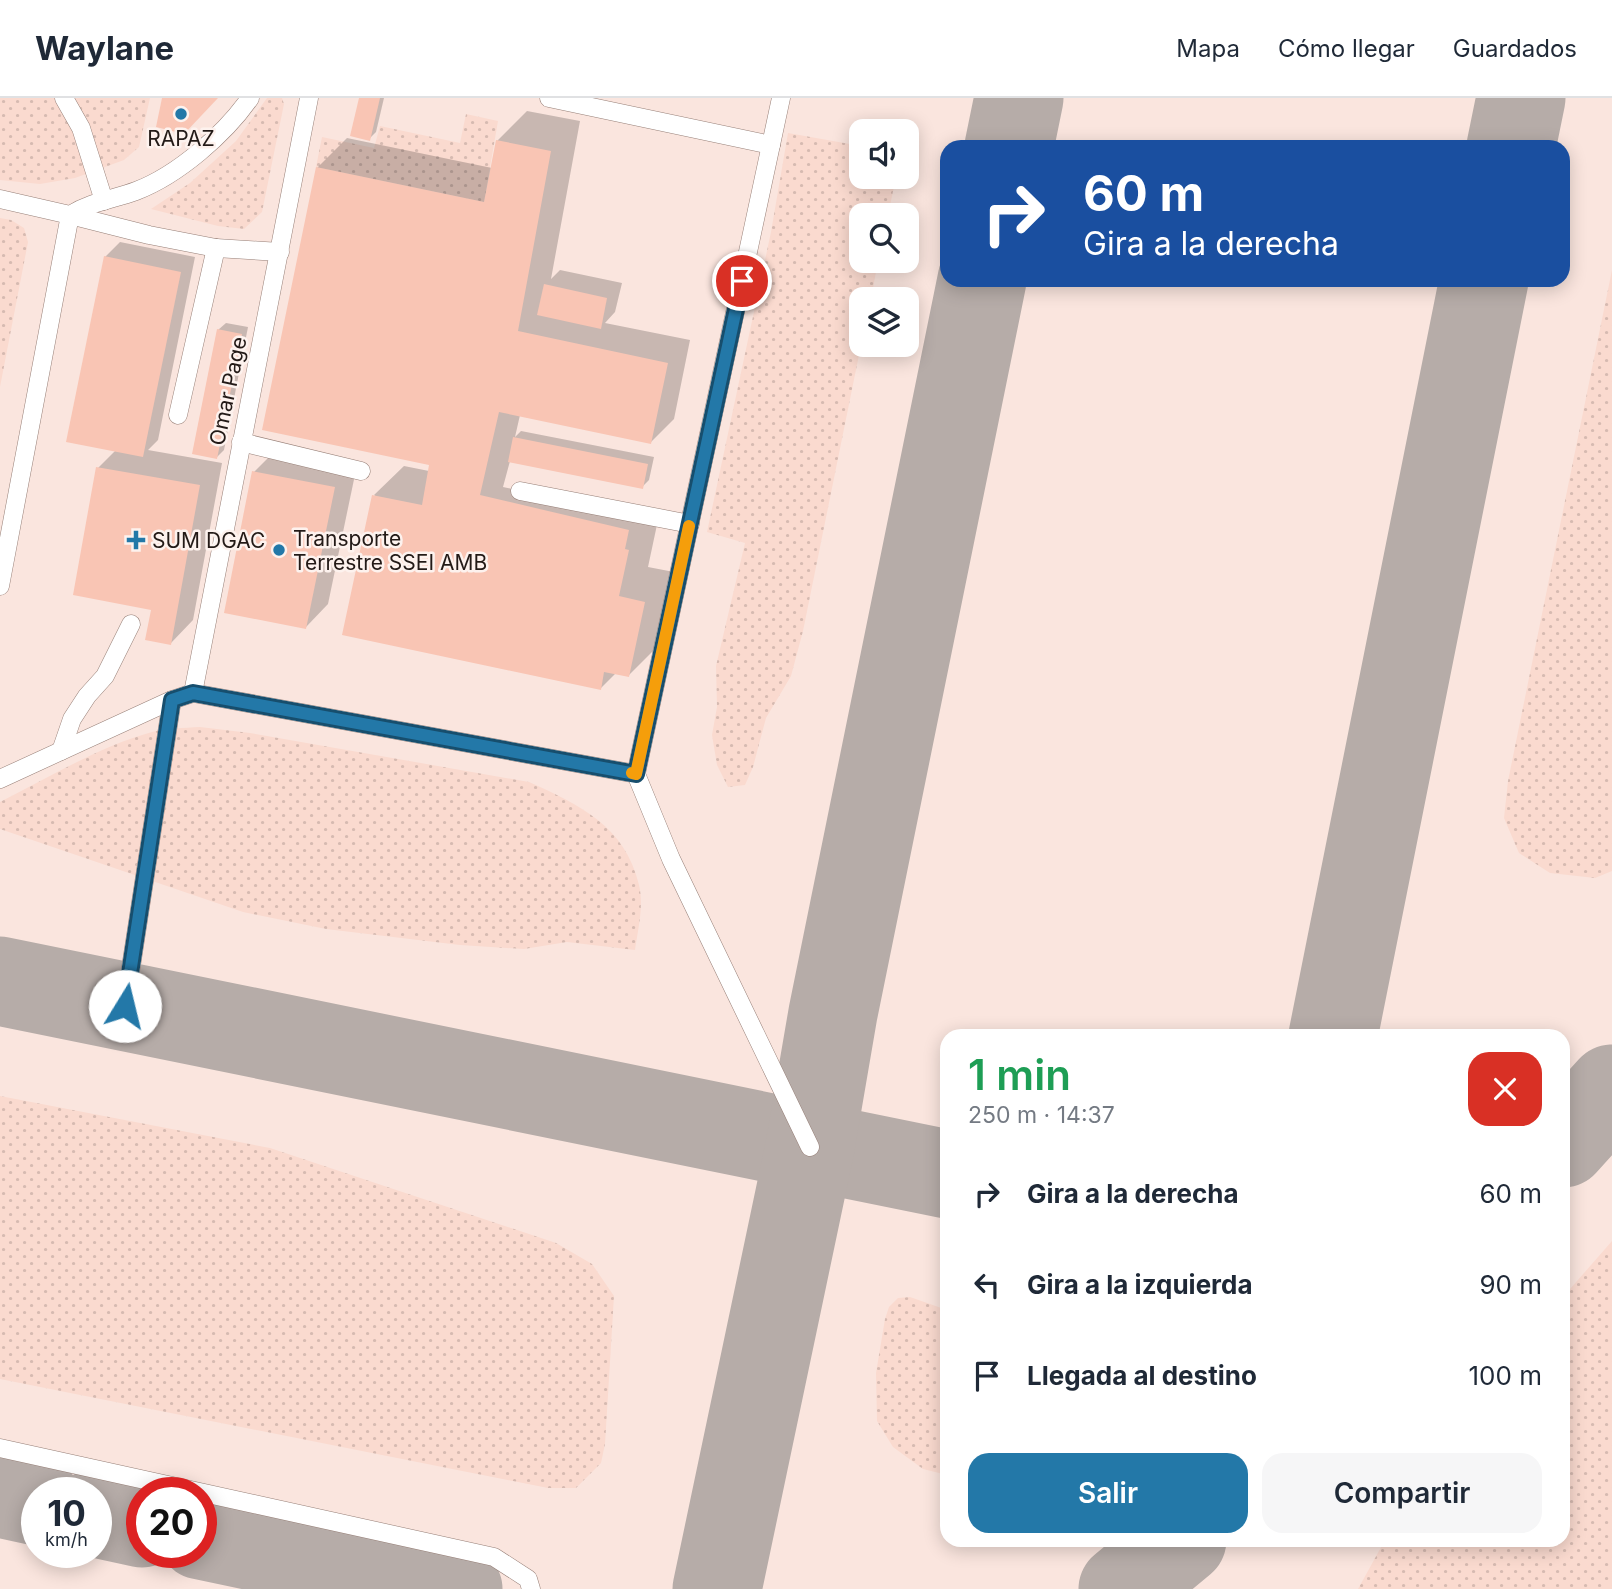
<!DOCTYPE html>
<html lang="es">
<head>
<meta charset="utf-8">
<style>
	:root { --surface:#fff; --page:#f6f6f7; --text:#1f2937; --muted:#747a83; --line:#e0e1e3; --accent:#2378a8 }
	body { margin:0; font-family:Inter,sans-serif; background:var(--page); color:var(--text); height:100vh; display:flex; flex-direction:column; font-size:26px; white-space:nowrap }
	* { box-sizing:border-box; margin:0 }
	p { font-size:23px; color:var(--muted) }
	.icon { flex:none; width:38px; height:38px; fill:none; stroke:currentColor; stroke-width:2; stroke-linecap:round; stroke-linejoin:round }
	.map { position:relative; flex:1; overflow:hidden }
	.drawer { position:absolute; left:940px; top:931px; width:630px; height:518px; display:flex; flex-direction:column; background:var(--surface); border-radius:21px; box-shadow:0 4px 18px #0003 }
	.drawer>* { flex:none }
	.top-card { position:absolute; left:940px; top:42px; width:630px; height:147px; border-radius:21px; box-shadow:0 4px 18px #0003; background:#1a4fa0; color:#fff; overflow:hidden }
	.buttons { position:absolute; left:849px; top:21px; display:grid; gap:14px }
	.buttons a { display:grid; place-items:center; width:70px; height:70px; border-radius:14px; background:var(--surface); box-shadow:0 4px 18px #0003; font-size:35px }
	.speed { position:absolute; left:21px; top:1379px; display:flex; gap:14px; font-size:35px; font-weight:700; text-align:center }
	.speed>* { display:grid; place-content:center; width:91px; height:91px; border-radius:50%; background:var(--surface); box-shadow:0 4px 18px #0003; line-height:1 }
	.speed small { font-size:18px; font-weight:400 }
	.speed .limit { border:10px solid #d22; background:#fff; color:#111 }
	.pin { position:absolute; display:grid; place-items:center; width:60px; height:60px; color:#fff; margin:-30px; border:4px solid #fff; border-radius:50%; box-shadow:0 2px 7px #0007 }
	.me { position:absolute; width:77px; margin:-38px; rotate:9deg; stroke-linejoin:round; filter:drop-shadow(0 0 5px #0008) }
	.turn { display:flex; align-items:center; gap:24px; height:147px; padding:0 28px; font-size:32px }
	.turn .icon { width:91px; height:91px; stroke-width:2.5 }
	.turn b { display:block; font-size:49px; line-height:60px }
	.round { display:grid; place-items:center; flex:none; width:74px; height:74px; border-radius:21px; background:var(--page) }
	.head { display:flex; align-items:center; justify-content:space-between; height:119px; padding:0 28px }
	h1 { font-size:42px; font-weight:600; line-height:52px; color:#1e9e55 }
	.action { display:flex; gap:14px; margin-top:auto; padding:14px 28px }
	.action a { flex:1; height:80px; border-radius:21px; background:var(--accent); color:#fff; font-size:28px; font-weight:600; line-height:80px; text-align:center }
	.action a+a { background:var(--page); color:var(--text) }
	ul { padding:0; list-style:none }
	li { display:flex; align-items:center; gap:21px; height:91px; padding:0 28px }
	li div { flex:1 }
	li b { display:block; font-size:26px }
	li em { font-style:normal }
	header { display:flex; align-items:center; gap:42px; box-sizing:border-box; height:98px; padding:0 35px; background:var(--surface); border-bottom:2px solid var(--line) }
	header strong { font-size:33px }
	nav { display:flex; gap:38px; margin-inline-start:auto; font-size:24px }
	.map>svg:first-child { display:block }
	.built { fill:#fae5de; fill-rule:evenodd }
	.grass { fill:url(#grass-dots) }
	.shadow { fill:#0003 }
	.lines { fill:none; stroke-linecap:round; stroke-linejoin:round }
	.taxiway { stroke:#b6aca8; stroke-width:89 }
	.building { fill:#f9c5b4 }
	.lane-casing { stroke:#967f77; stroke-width:19 }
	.lane { stroke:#fff; stroke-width:18 }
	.route-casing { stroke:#174e6d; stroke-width:18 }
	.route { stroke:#2378a8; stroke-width:12 }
	.slow { stroke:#f59e0b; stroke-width:12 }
	.poi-dot { fill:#2378a8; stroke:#fdf2ee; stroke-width:2.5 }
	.labels { text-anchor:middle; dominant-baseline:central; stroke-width:5; stroke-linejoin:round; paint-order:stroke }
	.poi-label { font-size:21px; fill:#231a17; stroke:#fdf2ee; text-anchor:start }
	.street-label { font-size:21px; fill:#231a17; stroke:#fdf2ee }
</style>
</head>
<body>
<header>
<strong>Waylane</strong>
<nav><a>Mapa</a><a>Cómo llegar</a><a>Guardados</a></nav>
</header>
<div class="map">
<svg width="1612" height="1491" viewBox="0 0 1612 1491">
	<defs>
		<pattern id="grass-dots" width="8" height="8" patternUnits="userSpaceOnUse" patternTransform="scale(1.75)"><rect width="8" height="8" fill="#fadacf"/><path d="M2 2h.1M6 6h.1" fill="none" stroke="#d6bab1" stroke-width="1.8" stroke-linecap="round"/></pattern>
	</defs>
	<rect width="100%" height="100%" fill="#fdf2ee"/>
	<path class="built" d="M0 0H1612V1491H0ZM861 33H906V79H861ZM947 49H1563V182H947ZM861 117H906V163H861ZM861 201H906V247H861ZM947 938H1563V1442H947ZM37 1395H96V1454H37ZM142 1395H201V1454H142Z"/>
	<g class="grass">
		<polygon points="0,0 150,0 139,49 124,62 75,80 40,86 0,82"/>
		<polygon points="267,0 282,0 284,6 262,114 244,131 218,128 151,111 190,85 236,43"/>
		<polygon points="466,16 498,23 484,104 316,69 322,39 374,50 380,28 460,45"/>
		<polygon points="788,35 861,48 861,79 896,79 888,117 861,117 861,163 878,163 871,201 861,201 861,247 803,533 791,578 766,620 753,669 745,687 728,689 717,667 712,637 717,609 716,568 745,445 707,434 771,134"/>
		<polygon points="0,120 11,122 24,130 28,144 0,289"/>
		<polygon points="1612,172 1612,773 1595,780 1550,775 1519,755 1504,720 1508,683"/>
		<path d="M200 629 250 635 529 684C580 707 625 728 639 787 644 808 638 831 635 852L567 844 524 851 460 847 326 831 243 814 0 731V704C48 680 100 648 152 634 167 630 183 630 200 629Z"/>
		<polygon points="0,998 270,1050 556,1145 592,1166 614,1198 605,1346 601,1365 576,1390 548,1390 0,1281"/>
		<polygon points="1612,1143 1612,1491 1358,1491 1385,1442 1563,1442 1563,1199"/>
		<polygon points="910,1199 947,1212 947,1377 923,1371 893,1349 877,1323 876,1275 885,1221 889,1209 898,1200"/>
	</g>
	<g class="shadow">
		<polygon points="361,0 384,0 376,34 369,41"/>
		<polygon points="527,13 580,23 551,181 560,172 622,185 615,214 605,225 690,242 674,321 651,344 520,317 515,339 521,333 654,359 649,382 642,389 510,363 503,389 658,422 648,469 674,474 659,547 629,577 616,575 600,591 374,397 404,368 429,373 431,365 317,70 347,40 492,70 497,43"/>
		<polygon points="120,144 195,159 158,342 148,352 222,365 193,522 171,545 153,510 98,370 116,352 105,159"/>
		<polygon points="226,225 248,229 224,352 217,359 218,232"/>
		<polygon points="277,351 357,367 328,506 306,529 254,374"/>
	</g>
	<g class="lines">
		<g class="taxiway">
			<polyline points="1009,49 1019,0"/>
			<polyline points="1511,49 1521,0"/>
			<polyline points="0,883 947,1076"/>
			<polyline points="1333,938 1484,182"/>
			<polyline points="1563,1045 1612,991"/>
			<polyline points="0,1395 37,1403"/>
			<polyline points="96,1415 142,1425"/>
			<polyline points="201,1437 458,1491"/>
			<polyline points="717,1491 810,1049 833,915 982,182"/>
			<polyline points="1123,1491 1182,1442"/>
		</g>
	</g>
	<g class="building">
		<polygon points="162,0 218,0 184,36 156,29"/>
		<polygon points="359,0 380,0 370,43 350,38"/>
		<polygon points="496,42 551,53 518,233 668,265 651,346 499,314 480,397 629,432 625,451 629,452 619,498 645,504 629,579 604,574 601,592 342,537 372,397 422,407 429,367 262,332 316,69 484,104"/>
		<polygon points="104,158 181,174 143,359 66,344"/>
		<polygon points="544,186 607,200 601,231 537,217"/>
		<polygon points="217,231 242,236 217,361 192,356"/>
		<polygon points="513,339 648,366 643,391 508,364"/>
		<polygon points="96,369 200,387 171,547 145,542 151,512 73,497"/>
		<polygon points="252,373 335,389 306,531 224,515"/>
	</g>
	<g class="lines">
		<g class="lane-casing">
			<g id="lane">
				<polyline points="64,0 81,30 104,103"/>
				<polyline points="549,0 771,47"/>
				<path d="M0 101 70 117C91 104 114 101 136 93 178 77 225 36 250 0"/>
				<polyline points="178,317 216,150"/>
				<polyline points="241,344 361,373"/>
				<polyline points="520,393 690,426"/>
				<polyline points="0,488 70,117 149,137 216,150 280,154"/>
				<polyline points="193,595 309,0"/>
				<polyline points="61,653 72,621 87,598 105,578 131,526"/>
				<polyline points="636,676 671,761 810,1049"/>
				<polyline points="0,681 172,602 193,595 636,676 781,0"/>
				<polyline points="125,908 172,602"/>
				<polyline points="0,1350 494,1459 528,1481 531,1491"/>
			</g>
		</g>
		<use href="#lane" class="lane"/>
	</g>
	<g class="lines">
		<g class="route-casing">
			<polyline id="route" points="125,908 172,602 193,595 636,676 742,183"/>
		</g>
		<use href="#route" class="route"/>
		<polyline class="slow" points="632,675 636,676 689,428"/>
	</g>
	<g class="poi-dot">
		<circle cx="181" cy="16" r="7"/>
		<path d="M132.5 431.5h7v7h7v7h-7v7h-7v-7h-7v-7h7z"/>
		<circle cx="279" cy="452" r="7"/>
	</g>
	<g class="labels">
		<g class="poi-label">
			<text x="181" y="40" text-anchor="middle">RAPAZ</text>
			<text x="293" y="440">Transporte<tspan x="293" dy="24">Terrestre SSEI AMB</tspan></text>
			<text x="152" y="442">SUM DGAC</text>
		</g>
		<g class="street-label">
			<text transform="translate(228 293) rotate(-78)">Omar Page</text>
		</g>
	</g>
</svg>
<div class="buttons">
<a><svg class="icon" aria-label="sound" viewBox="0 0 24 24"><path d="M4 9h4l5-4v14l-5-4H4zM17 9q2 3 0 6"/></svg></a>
<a><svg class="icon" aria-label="search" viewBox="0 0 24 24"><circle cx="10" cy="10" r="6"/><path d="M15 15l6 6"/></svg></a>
<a><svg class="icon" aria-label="layers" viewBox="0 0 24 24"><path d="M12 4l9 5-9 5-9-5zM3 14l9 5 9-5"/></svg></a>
</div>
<div class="speed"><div>10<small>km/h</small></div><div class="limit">20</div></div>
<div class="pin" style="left:742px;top:183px;background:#d93025"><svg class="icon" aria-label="arrive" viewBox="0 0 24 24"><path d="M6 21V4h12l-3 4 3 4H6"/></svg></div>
<svg class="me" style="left:125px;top:908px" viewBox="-20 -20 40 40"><circle r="19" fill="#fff"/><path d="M0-13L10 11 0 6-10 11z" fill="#2378a8"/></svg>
<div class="top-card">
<div class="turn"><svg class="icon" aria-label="right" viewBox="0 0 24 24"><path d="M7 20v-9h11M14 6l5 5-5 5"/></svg><div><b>60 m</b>Gira a la derecha</div></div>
</div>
<section class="drawer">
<div class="head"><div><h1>1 min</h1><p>250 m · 14:37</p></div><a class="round" style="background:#d93025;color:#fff"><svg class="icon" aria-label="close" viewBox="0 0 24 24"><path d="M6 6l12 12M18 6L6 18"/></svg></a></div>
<ul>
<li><svg class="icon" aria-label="right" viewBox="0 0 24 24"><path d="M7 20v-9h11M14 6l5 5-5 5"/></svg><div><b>Gira a la derecha</b></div><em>60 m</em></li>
<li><svg class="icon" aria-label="left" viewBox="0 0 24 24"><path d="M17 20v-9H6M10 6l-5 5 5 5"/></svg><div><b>Gira a la izquierda</b></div><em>90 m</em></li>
<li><svg class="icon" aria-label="arrive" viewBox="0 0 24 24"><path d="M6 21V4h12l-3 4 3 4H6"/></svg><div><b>Llegada al destino</b></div><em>100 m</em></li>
</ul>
<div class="action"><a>Salir</a><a>Compartir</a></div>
</section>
</div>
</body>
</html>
